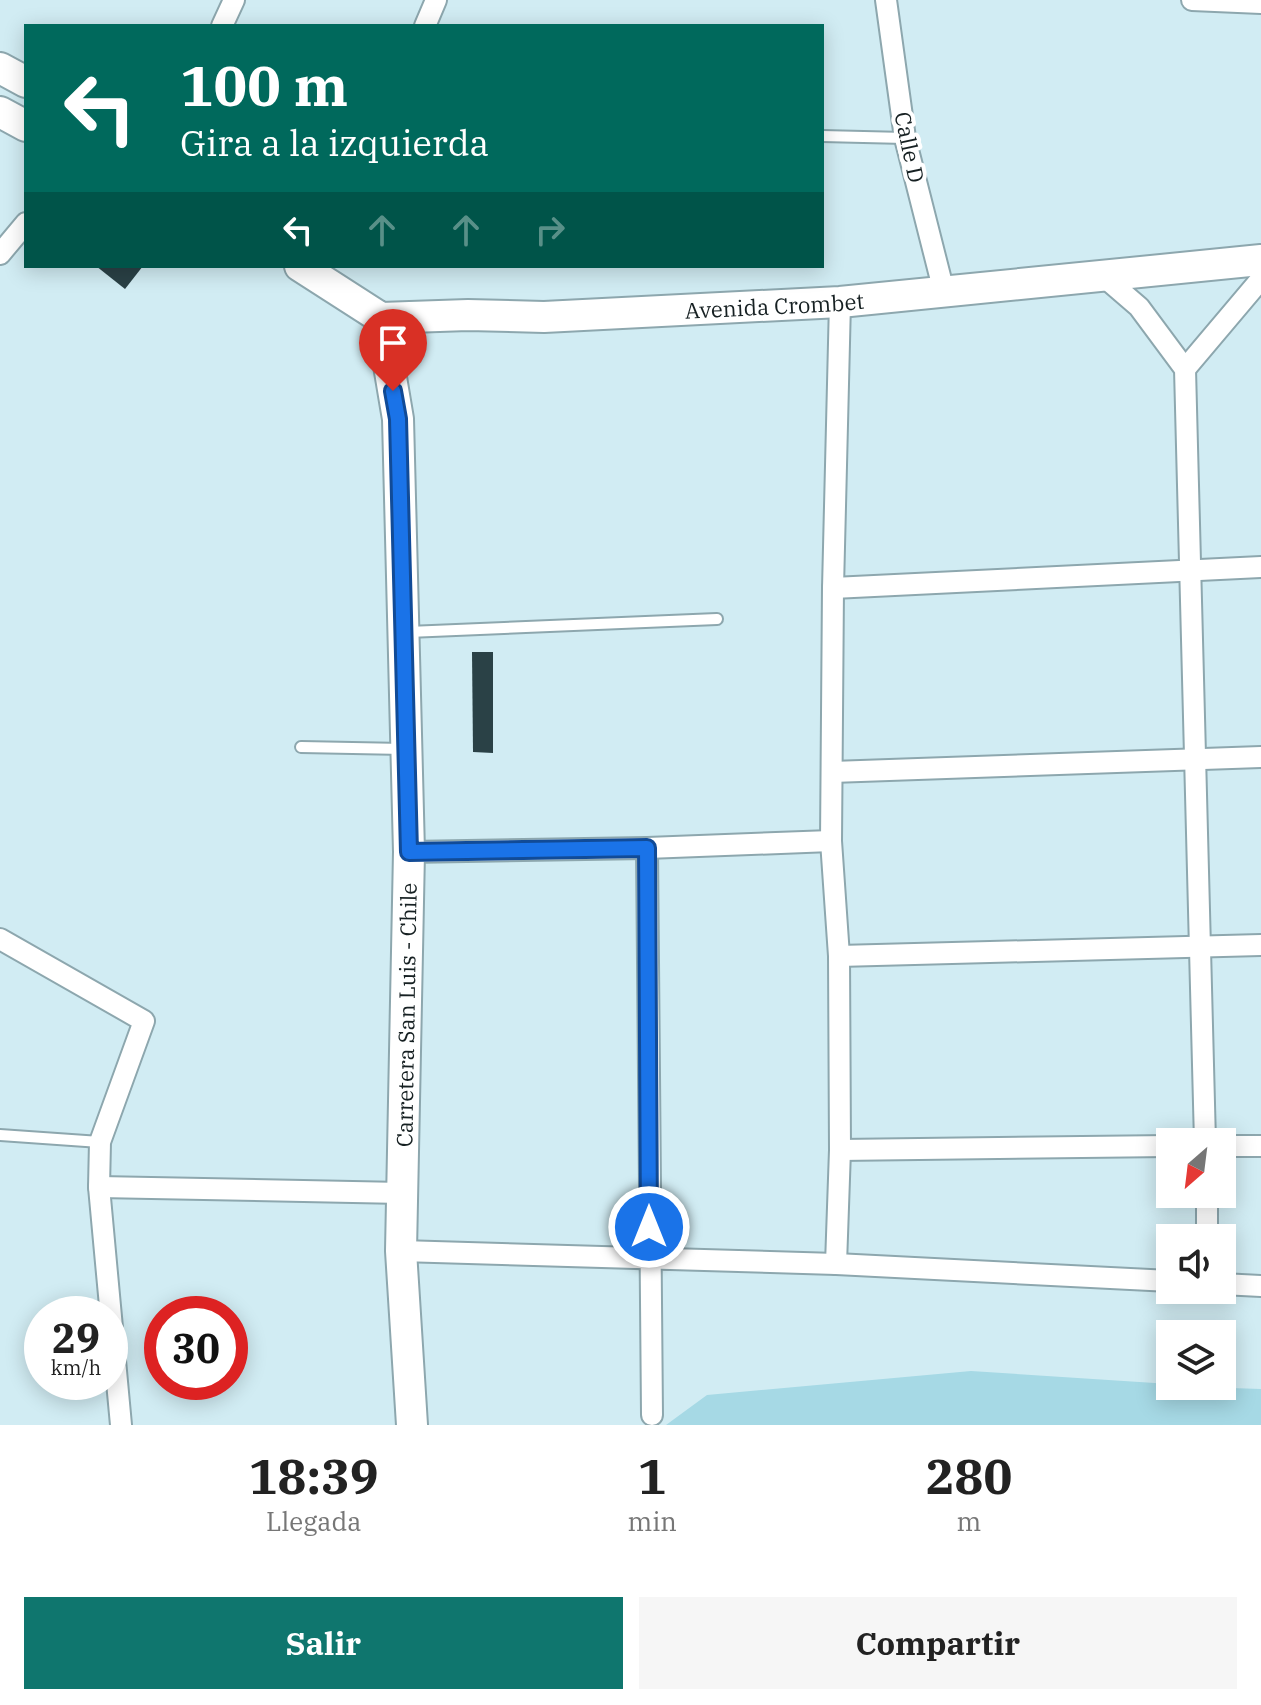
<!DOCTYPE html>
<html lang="es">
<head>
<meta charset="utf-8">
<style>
	:root { --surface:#fff; --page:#f6f6f6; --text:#222; --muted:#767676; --accent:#0f766e }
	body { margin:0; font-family:"IBM Plex Serif",serif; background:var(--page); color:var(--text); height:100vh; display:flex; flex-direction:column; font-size:30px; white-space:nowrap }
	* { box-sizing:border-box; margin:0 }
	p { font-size:26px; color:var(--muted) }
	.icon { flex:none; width:44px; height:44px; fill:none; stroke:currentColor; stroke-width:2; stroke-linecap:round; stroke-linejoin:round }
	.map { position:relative; height:1425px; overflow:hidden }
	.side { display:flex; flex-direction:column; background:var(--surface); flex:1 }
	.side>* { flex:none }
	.banner { position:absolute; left:24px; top:24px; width:800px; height:244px; border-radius:0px; box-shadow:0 4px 20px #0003; background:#00695c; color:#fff; overflow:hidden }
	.needle { width:52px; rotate:208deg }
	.tools { position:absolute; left:1156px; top:1128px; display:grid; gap:16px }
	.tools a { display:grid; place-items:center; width:80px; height:80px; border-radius:0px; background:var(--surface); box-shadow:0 4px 20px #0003; font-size:40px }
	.speed { position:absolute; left:24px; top:1296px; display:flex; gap:16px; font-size:40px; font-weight:700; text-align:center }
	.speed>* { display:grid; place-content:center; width:104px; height:104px; border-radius:50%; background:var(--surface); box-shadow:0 4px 20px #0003; line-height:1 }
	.speed small { font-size:20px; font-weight:400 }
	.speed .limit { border:12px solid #d22; background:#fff; color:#111 }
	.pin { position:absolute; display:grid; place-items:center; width:68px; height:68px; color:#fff; margin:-82px -34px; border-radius:50% 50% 50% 0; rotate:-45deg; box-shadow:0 0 8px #0007 }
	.pin .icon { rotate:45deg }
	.me { position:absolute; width:88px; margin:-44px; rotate:0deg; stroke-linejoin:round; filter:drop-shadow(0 0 6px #0008) }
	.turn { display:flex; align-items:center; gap:28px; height:168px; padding:0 24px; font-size:36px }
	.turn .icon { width:104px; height:104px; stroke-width:2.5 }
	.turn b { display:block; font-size:56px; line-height:68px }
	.lanes { display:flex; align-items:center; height:76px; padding:0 24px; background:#0003; justify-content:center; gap:40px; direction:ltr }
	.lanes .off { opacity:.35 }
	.eta { display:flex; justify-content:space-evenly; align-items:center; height:136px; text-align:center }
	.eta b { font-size:48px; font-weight:700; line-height:56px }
	.action { display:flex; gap:16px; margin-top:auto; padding:16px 24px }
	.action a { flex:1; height:92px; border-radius:0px; background:var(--accent); color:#fff; font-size:32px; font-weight:700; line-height:92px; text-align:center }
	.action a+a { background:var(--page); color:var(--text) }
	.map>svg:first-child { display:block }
	.green { fill:#a6d9e5 }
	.building { fill:#2a4146 }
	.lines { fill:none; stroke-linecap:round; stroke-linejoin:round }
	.lane-casing { stroke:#8da7ae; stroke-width:14 }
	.street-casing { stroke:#8da7ae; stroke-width:24 }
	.secondary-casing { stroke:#8da7ae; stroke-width:34 }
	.lane { stroke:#fff; stroke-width:10 }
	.street { stroke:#fff; stroke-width:20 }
	.secondary { stroke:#fff; stroke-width:30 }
	.route-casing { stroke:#114b97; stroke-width:20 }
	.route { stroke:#1a73e8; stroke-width:14 }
	.labels { text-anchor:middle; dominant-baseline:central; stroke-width:8; stroke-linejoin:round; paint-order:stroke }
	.street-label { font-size:22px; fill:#162022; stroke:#fff }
</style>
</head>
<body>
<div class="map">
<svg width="1261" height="1425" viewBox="0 0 1261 1425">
	<rect width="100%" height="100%" fill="#d1ecf3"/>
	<polygon class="green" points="971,1371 1170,1384 1170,1386 1261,1389 1261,1425 666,1425 707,1395"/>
	<g class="building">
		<polygon points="96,266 143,266 125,289"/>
		<polygon points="472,652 493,652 493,753 473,752"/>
	</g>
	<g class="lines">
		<g class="lane-casing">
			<g id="lane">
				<polyline points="822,136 905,138"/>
				<polyline points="408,632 717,619"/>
				<polyline points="301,747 404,749"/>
				<polyline points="0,1135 100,1142"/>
			</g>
		</g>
		<g class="street-casing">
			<g id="street">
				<polyline points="886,0 905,138 944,292"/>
				<polyline points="1192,0 1261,3"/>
				<polyline points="222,26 234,0"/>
				<polyline points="425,26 436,0"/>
				<polyline points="0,254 26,223"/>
				<polyline points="1103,276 1139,307 1185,369 1205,1142"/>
				<polyline points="1185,369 1261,279"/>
				<polyline points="833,588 1261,567"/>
				<polyline points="832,772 1261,757"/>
				<polyline points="647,848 652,1415"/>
				<polyline points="409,852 647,848 831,841"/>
				<polyline points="0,939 144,1021 100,1142 99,1187 121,1425"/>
				<polyline points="839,956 1261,945"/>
				<polyline points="1222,1146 1261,1146"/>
				<polyline points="840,1150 1170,1146"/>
				<polyline points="99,1187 402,1193"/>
				<polyline points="1207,1194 1207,1238"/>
				<polyline points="401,1251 836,1264 1170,1281"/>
				<polyline points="836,1264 840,1150 839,956 831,841 833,588 840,302"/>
				<polyline points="1222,1284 1261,1286"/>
			</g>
		</g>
		<g class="secondary-casing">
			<g id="secondary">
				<polyline points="0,68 26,82"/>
				<polyline points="0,112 26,126"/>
				<path id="s1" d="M300 266 381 318 468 315 544 317 840 302 1261 260"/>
				<polyline points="381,318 398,419 409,852 401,1251 412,1425"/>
			</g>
		</g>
		<use href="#lane" class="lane"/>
		<use href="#street" class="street"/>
		<use href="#secondary" class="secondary"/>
	</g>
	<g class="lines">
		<g class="route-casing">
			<polyline id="route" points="393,391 398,419 409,852 647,848 649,1227"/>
		</g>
		<use href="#route" class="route"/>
	</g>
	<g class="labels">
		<g class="street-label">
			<text transform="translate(910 147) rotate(78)">Calle D</text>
			<text stroke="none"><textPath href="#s1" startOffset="490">Avenida Crombet</textPath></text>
			<text transform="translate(406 1015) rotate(-89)">Carretera San Luis - Chile</text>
		</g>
	</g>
</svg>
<div class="tools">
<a><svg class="needle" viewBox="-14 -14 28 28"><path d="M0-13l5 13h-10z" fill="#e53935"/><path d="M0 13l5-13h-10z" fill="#767676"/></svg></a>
<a><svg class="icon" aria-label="sound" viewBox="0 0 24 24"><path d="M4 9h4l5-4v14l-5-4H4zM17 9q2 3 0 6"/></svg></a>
<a><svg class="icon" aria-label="layers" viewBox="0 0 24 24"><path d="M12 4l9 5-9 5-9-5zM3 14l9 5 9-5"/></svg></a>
</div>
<div class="speed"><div>29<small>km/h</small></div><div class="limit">30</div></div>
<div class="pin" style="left:393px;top:391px;background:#d93025"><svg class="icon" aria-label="arrive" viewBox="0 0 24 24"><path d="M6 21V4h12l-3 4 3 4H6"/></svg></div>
<svg class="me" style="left:649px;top:1227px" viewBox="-20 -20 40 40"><circle r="17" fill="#1a73e8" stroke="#fff" stroke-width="3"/><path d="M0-11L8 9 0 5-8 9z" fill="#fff"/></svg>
<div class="banner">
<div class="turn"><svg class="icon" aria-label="left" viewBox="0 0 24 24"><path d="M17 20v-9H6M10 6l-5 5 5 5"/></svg><div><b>100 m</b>Gira a la izquierda</div></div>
<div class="lanes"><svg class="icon" aria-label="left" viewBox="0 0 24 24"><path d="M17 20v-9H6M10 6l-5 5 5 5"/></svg><svg class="icon off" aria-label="ahead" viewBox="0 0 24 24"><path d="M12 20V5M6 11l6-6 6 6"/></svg><svg class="icon off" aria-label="ahead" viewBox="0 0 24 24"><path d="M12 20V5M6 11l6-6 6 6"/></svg><svg class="icon off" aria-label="right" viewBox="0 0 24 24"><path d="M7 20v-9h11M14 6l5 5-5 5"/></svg></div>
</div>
</div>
<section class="side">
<div class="eta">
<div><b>18:39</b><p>Llegada</p></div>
<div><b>1</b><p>min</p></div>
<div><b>280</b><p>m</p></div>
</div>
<div class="action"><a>Salir</a><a>Compartir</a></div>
</section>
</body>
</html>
